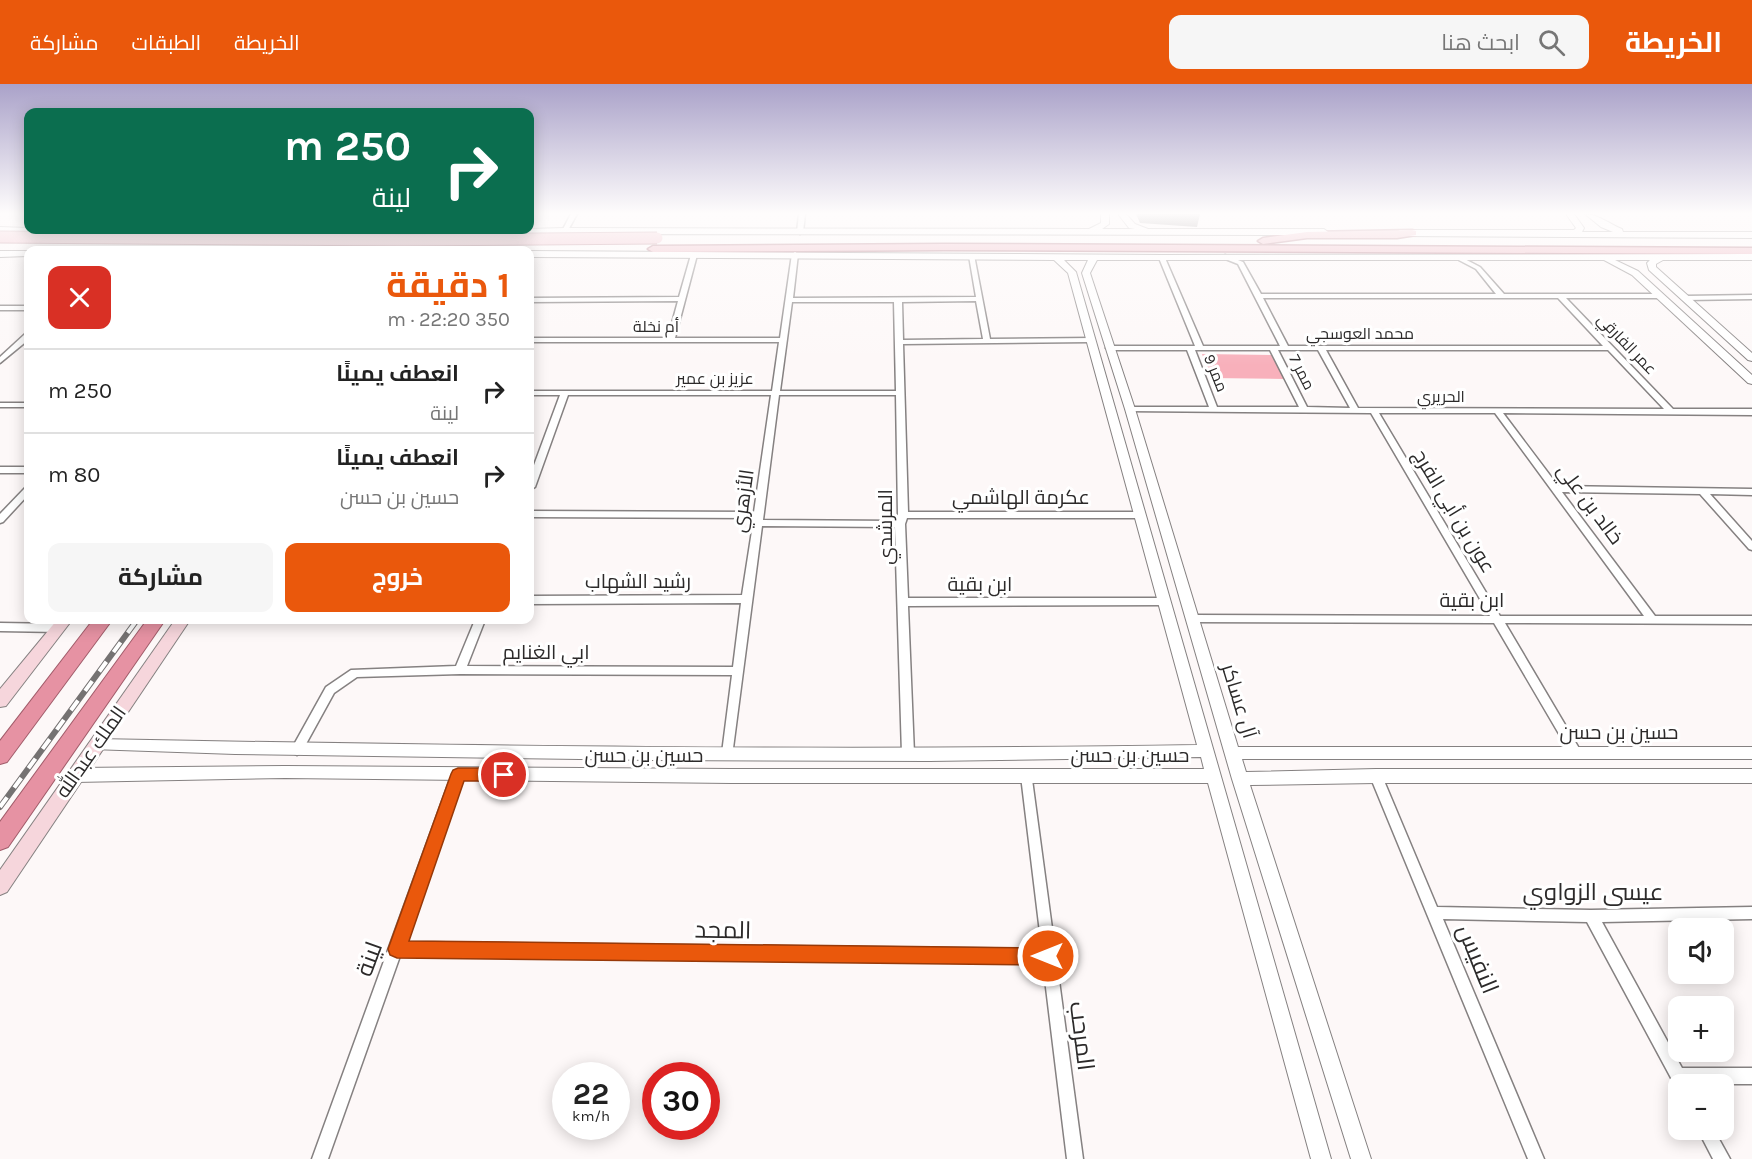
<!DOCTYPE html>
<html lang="ar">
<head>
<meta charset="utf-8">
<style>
	:root { --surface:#fff; --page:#f6f6f6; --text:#222; --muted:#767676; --line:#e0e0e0; --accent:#ea580c }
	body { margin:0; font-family:Karla,Cairo,sans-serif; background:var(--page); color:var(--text); direction:rtl; height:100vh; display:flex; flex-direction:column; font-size:22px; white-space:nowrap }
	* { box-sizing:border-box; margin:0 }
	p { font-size:20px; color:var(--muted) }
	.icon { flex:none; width:33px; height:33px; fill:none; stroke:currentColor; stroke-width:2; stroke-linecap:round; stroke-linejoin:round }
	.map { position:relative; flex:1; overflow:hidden; direction:ltr }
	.sheet { position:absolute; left:24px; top:162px; width:510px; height:378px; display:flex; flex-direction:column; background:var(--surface); border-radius:12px; box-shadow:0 3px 15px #0003; direction:rtl }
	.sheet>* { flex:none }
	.hud { position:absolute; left:24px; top:24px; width:510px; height:126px; border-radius:12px; box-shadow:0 3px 15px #0003; direction:rtl; background:#0b6e4f; color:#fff; overflow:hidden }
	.controls { position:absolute; left:1668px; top:834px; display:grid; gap:12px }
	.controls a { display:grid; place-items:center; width:66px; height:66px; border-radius:12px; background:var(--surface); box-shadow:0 3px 15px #0003; font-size:30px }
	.speed { position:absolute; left:552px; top:978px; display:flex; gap:12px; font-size:30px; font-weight:700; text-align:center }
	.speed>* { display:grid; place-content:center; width:78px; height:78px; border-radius:50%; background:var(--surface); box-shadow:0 3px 15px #0003; line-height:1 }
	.speed small { font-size:15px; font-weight:400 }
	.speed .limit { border:9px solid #d22; background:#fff; color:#111 }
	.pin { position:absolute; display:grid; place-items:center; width:51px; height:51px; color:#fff; margin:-26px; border:3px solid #fff; border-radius:50%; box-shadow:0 2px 6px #0007 }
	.me { position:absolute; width:66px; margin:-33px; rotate:270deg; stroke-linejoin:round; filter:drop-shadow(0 0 4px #0008) }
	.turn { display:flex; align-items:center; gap:21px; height:126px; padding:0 24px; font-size:27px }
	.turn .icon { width:78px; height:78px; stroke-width:2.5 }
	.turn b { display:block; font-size:42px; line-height:51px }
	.round { display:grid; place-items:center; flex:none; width:63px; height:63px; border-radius:12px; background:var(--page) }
	.overview { display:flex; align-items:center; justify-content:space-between; height:102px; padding:0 24px }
	h1 { font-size:36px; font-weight:700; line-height:45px; color:var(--accent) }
	.action { display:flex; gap:12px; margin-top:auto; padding:12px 24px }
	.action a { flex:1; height:69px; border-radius:12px; background:var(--accent); color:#fff; font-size:24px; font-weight:700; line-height:69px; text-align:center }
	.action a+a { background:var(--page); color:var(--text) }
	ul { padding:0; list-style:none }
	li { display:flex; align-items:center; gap:18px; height:84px; padding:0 24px; border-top:2px solid var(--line) }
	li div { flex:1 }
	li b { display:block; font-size:22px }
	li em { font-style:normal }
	header { display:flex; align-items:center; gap:36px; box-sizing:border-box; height:84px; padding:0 30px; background:var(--accent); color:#fff }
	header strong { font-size:28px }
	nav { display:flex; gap:33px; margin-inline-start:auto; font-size:21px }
	.search { width:420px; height:54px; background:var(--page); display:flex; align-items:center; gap:15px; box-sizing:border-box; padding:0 21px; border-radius:12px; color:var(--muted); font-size:22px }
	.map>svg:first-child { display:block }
	.green { fill:#f8b0bb }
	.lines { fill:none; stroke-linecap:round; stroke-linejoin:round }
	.trunk-tunnel { stroke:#d3cfcf; stroke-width:12; stroke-dasharray:12 6; stroke-linecap:butt }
	.minor-casing { stroke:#858181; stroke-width:3 }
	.tertiary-casing { stroke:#858181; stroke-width:2 }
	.secondary-casing { stroke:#858181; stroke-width:2 }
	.primary-casing { stroke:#a15c6a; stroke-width:3 }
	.trunk-casing { stroke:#a15c6a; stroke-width:2 }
	.minor { fill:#fff; fill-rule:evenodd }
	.tertiary { fill:#fff; fill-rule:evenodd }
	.secondary { fill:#f6d6dc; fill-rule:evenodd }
	.primary { fill:#ecadba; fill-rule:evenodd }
	.trunk { fill:#e692a3; fill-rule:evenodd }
	.rail-casing { stroke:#757272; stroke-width:6 }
	.rail { stroke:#fff; stroke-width:4; stroke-dasharray:12; stroke-linecap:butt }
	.primary-bridge-casing { stroke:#a15c6a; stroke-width:13; stroke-linecap:butt }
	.primary-bridge { stroke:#ecadba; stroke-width:11 }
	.wall { fill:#615d5e }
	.route { fill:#ea580c; stroke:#983908; stroke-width:1.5 }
	.labels { text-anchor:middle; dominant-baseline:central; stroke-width:6; stroke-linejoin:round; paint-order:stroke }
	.far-street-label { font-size:16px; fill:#2c2a2a; stroke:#fff }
	.street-label { font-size:20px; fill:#2c2a2a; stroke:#fff }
	.near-street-label { font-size:24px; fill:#2c2a2a; stroke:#fff }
</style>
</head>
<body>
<header>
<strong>الخريطة</strong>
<div class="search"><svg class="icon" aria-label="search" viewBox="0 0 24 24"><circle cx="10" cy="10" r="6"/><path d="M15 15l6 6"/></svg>ابحث هنا</div>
<nav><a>الخريطة</a><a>الطبقات</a><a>مشاركة</a></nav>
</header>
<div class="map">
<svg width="1752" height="1075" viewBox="0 0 1752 1075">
	<rect width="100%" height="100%" fill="#fdf8f8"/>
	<polygon class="green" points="1202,270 1273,271 1285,295 1211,294"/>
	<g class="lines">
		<polyline class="trunk-tunnel" points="381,166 396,147"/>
		<g class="minor-casing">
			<g id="minor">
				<polygon points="571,130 577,130 567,148 563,148 562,147"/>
				<polygon points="799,130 805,130 803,148 800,150 797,148"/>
				<path d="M694 169 697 171 675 254H780L792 170 795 168 798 170 793 214 976 213 969 172 974 171 990 255 1093 254V258H1090L903 260 908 428H1139L1144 431 1139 434H907L905 440 908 514H1163L1167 515 1168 518 1167 521 908 522 914 670 912 673 908 675 904 673 902 670 895 443 762 442 732 672 728 674 724 672 722 669 732 591 460 590 357 593 334 609 301 669 297 671 293 669 291 666 326 603 351 586 456 582 475 536H485L467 582 733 583 741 519 530 520V512L742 511 754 434 530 433V427L754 428 771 311H568L535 403 530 406V392L560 311H530V307H772L779 258H530V254H668L678 217 530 218V214L679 213 691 171ZM976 217 983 255 903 256 902 218ZM792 218H894L896 307H780ZM779 311H896L898 431 896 437 763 436Z"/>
				<path d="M1225 171 1243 178 1261 210H1496L1476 185 1455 174 1454 173 1457 171 1480 183 1504 210H1662V214H1566L1673 325H1752V331L1503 329 1558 402 1752 405V411L1710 410 1752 457V466L1749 465 1700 410 1562 408 1655 532H1752V540L1505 539 1580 666 1582 669 1580 672 1576 674 1572 672 1494 539 1188 538 1187 535 1192 531 1490 532 1371 329 1127 327 1126 325 1130 323H1209L1187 266H1110L1106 264 1110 262H1195L1159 174 1160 173 1165 174 1203 262H1280L1238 180 1223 174 1222 173ZM1263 214H1558L1603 262H1288ZM1195 266H1270L1299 323H1217ZM1278 266H1318L1350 324 1307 323ZM1326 266H1608L1664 325 1358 324ZM1379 329H1495L1644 532H1500Z"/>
				<polygon points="1752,211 1752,215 1685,216 1681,214 1685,212"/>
				<rect x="0" y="222" width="28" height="4"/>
				<polygon points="25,250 28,250 28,256 0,279 0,273"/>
				<rect x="0" y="319" width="28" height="4"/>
				<rect x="0" y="383" width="28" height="6"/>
				<polygon points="28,403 28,411 3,438 0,439 0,430 25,404"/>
				<polygon points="0,539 59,540 64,544 59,548 0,547"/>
				<polygon points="458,685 462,686 464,690 405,858 1042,865 1021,692 1023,688 1027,687 1031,688 1083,1075 1067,1075 1043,879 400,872 328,1075 312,1075 452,690 454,686"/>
				<polygon points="1376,687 1380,688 1382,692 1437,823 1591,826 1752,823 1752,835 1602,838 1682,984 1752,984 1752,1000 1678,1000 1678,1006 1677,1005 1587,838 1443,835 1544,1075 1528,1075 1370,692 1372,688"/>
				<polygon points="1698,1046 1714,1046 1730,1075 1713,1075"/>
			</g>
		</g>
		<g class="tertiary-casing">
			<g id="tertiary">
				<polygon points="1101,130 1109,130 1109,140 1102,145 1135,145 1129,144 1118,130 1126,130 1135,140 1148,145 1324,145 1328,148 1324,151 565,150 447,153 320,150 0,149 0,143 28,144 28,146 447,147 565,144 1089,145 1101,139"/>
				<path d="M1566 130H1574L1584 144 1582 148H1613L1601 143 1585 130C1598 130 1609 140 1622 145L1623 148H1752V154L1400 152 1396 149 1400 146H1574L1576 144Z"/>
				<polygon points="0,167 28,167 28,172 0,173"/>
				<path d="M530 167 1162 171 1752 170V176H1663L1656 180V183L1752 269V277L1748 276 1649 186 1647 179 1650 176H1615L1638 187 1752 291V300L1748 299 1632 191 1604 176H1097L1090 189 1135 325 1238 663H1752V675H1242L1246 688 1376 685H1752V699H1376L1250 701 1371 1075H1351L1232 695 1125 325 1082 189 1088 176H1064L1076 188 1331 1075H1311L1208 699H731L285 694 75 698 70 696 67 691 70 686 75 684 285 682 731 685H1204L1201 673 929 677 652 676 235 670 91 665 88 661 91 657 96 655C463 662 830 667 1197 661L1068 189 1054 176 530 173Z"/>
			</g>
		</g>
		<g class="secondary-casing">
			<g id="secondary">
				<path d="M378 146 410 154 447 147 452 150 420 157 435 166C424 166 417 160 408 160 394 159 380 166 366 166L367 164 396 156 375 151 373 149Z"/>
				<polygon points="482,146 523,146 524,147 519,150 486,149"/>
				<polygon points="57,536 72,536 6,622 0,623 0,605"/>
				<polygon points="175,536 190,536 7,808 0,811 0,786"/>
			</g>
		</g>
		<g class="primary-casing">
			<g id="primary">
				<polygon points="1412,146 1416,147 1416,151 1397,154 1307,154 1263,160 1258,157 1263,154 1307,148"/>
				<polygon points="944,160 1752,164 1752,170 944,166 653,168 648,165 653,162"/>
			</g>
		</g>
		<g class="trunk-casing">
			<g id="trunk">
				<polygon points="391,146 404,146 396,150 392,149"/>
				<polygon points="425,146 437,146 430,150 426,149"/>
				<polygon points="93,536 112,536 7,678 0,680 0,657"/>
				<polygon points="147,536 165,536 8,763 0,766 0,738"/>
			</g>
		</g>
		<use href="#minor" class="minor"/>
		<use href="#tertiary" class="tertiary"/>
		<use href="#secondary" class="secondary"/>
		<use href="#primary" class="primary"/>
		<use href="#trunk" class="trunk"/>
		<g class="rail-casing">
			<polyline id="rail" points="0,723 137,536"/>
		</g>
		<use href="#rail" class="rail"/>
		<g class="primary-bridge-casing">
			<polyline id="primary-bridge" points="0,153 404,156 657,154"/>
		</g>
		<use href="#primary-bridge" class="primary-bridge"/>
	</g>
	<polygon class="wall" points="1136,130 1200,130 1197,143 1140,139"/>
	<linearGradient id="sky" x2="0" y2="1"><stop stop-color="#aaa2c9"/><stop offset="0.46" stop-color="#fefcfc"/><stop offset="1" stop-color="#fefcfc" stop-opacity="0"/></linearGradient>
	<rect width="1752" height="281" fill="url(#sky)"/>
	<polygon class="route" points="458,684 504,684 509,686 512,691 509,695 504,697 464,697 409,857 1048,864 1055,866 1058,872 1055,879 1048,881 397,874 390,871 388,865 451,690 453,686"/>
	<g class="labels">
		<g class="far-street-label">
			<text x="656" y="242">أم نخلة</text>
			<text x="1360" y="249">محمد العوسجي</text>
			<text transform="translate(1627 260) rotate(46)">عمر الفارقي</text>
			<text transform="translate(1302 288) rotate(63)">ممر 7</text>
			<text transform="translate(1216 289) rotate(68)">ممر 9</text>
			<text x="715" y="294">عزيز بن عمير</text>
			<text x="1441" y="312">الحريري</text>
		</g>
		<g class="street-label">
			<text x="1021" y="413">عكرمة الهاشمي</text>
			<text transform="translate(743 417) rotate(-82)">الأزهري</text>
			<text transform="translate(1590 420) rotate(53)">خالد بن علي</text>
			<text transform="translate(1454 427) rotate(59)">عون بن أبي الفرج</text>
			<text transform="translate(885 443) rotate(-90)">المرشدي</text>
			<text x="638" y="497">رشيد الشهاب</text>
			<text x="980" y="500">ابن بقية</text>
			<text x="1472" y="516">ابن بقية</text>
			<text x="546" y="568">ابي الغنايم</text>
			<text transform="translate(1239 617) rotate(73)">آل عساكر</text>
			<text x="1619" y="648">حسين بن حسن</text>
			<text transform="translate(91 668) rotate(-55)">الملك عبدالله</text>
			<text x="644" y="671">حسين بن حسن</text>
			<text x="1130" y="671">حسين بن حسن</text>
		</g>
		<g class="near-street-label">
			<text x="1593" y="808">عيسى الزواوي</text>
			<text transform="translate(723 846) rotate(1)">المجد</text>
			<text transform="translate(369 875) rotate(-70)">لينة</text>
			<text transform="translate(1478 875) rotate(68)">النفيس</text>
			<text transform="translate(1082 952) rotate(83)">المرحب</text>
		</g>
	</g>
</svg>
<div class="controls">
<a><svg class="icon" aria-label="sound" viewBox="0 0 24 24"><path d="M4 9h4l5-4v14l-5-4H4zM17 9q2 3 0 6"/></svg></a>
<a>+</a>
<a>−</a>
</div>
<div class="speed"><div>22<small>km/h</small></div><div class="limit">30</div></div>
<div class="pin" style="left:504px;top:691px;background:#d93025"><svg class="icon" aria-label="arrive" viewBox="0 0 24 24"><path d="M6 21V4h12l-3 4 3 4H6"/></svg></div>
<svg class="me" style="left:1048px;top:872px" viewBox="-20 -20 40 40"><circle r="17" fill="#ea580c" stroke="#fff" stroke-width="3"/><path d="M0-11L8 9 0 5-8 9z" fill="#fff"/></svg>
<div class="hud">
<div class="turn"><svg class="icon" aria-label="right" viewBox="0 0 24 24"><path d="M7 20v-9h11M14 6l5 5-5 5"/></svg><div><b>250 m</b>لينة</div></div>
</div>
<section class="sheet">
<div class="overview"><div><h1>1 دقيقة</h1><p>350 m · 22:20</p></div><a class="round" style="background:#d93025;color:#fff"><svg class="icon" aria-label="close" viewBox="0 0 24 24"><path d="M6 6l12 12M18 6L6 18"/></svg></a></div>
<ul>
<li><svg class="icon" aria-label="right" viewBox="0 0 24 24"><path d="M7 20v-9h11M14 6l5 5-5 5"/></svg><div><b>انعطف يمينًا</b><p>لينة</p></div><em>250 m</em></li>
<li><svg class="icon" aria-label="right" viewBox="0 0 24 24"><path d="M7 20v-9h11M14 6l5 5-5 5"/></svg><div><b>انعطف يمينًا</b><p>حسين بن حسن</p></div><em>80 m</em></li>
</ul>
<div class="action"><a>خروج</a><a>مشاركة</a></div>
</section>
</div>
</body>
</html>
